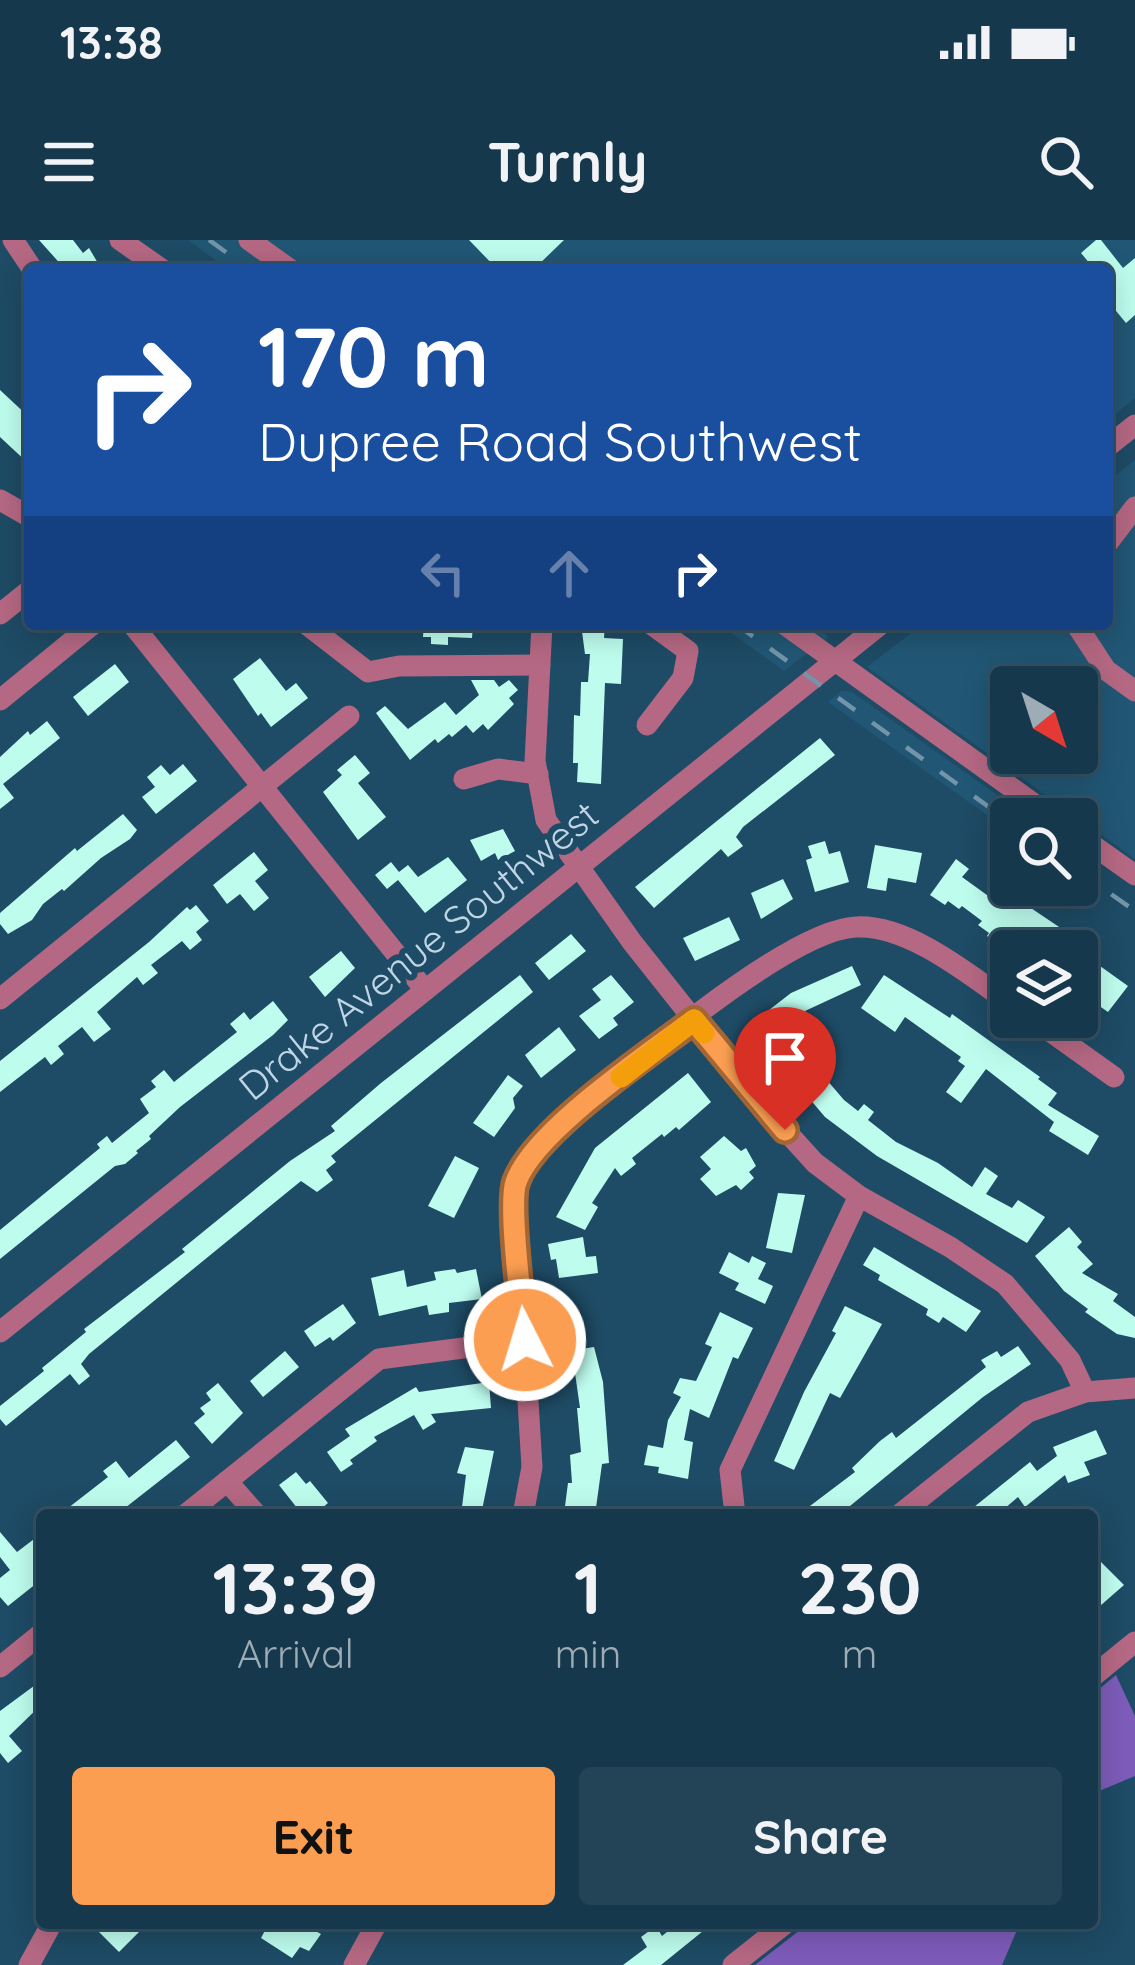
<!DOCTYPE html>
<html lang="en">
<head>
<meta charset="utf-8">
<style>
	:root { --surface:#16384c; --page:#234356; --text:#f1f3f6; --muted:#9eacb5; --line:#355264; --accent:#fb9e51 }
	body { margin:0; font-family:Quicksand,sans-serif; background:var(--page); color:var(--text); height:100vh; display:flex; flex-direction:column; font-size:45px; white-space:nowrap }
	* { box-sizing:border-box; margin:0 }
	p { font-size:39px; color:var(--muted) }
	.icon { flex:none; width:66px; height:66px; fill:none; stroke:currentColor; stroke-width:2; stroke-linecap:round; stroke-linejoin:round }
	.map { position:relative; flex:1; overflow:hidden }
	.side { position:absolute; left:36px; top:1269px; width:1062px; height:420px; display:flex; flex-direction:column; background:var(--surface); border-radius:12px; box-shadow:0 6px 30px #0003,0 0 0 3px var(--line) }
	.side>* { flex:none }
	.top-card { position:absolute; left:24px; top:24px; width:1089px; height:366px; border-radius:12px; box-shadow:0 6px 30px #0003,0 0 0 3px var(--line); background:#1a4fa0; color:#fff; overflow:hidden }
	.needle { width:78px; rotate:141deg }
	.controls { position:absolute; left:990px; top:426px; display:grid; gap:24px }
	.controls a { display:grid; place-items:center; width:108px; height:108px; border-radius:12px; background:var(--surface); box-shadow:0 6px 30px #0003,0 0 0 3px var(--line); font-size:60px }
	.pin { position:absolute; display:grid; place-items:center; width:102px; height:102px; color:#fff; margin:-123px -51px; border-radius:50% 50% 50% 0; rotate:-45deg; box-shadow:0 0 12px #0007 }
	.pin .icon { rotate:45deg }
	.me { position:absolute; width:132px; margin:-66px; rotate:355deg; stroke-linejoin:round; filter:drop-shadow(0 0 9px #0008) }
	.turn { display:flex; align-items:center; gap:42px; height:252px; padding:0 36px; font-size:54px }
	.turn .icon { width:156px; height:156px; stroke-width:2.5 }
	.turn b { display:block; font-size:84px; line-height:102px }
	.lanes { display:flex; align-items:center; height:114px; padding:0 36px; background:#0003; justify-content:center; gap:60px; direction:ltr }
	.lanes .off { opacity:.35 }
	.eta { display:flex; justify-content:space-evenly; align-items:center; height:204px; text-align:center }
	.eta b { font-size:72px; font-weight:800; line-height:84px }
	.action { display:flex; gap:24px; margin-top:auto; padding:24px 36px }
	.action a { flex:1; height:138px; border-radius:12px; background:var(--accent); color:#111; font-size:48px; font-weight:800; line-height:138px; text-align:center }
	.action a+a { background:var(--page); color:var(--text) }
	.status { display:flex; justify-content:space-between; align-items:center; height:84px; padding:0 60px; background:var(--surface); direction:ltr }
	.status svg { height:33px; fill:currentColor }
	header { display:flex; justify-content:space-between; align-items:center; height:156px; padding:0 36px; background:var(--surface); font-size:54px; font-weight:800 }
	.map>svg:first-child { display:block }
	.built { fill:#215775; fill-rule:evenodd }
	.green { fill:#7d5bb9 }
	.building { fill:#befdee }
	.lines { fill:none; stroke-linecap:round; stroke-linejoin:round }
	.minor { stroke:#b56883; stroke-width:21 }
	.rail { stroke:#7495a9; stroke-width:4.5; stroke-dasharray:21 21; stroke-linecap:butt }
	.route-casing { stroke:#a36735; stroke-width:30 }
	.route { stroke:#fb9e51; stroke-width:21 }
	.slow { stroke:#f59e0b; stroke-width:21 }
	.labels { text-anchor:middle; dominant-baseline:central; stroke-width:12; stroke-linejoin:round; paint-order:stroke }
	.street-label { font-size:39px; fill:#bfd5e5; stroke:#1e4b65 }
</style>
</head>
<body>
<div class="status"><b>13:38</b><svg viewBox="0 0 49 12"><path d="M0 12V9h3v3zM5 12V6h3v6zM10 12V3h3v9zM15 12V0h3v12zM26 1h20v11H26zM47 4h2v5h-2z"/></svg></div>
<header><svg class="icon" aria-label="menu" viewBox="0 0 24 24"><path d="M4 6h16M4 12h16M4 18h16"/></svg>Turnly<svg class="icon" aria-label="search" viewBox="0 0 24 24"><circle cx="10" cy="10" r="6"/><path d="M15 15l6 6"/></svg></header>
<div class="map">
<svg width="1135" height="1725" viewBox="0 0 1135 1725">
	<rect width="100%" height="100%" fill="#1e4b65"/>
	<g class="built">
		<polygon points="188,0 1135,0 1135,158 1107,181 1107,30 229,30"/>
		<path d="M1135 220V619L867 427 923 384H1107V242ZM1011 447H1077V513H1011Z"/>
		<polygon points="719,384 812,384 829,397 784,431"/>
		<polygon points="841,451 852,452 1031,579 1011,579 1011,592 828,462"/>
	</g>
	<g class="green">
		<polygon points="1116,1435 1135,1476 1135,1536 1092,1554 1092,1455"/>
		<polygon points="809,1683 1020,1683 1002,1725 755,1725"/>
	</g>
	<g class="building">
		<polygon points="39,0 73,0 83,13 89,8 102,30 73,30 69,24 64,28"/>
		<polygon points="469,0 564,0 533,30 498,30"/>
		<polygon points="1096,0 1101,0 1123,28 1135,18 1135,75 1126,83 1107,60 1107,30 1095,30 1081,13"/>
		<polygon points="0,150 30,178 30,225 0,197"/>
		<polygon points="424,384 473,384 472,398 448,397 448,405 431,404 431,397 423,397"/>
		<polygon points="581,384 605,384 604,398 623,399 621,444 605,443 601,544 577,542 578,523 573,523 574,475 580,476 581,442 588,442 590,414 585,414"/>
		<polygon points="260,418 286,451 296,443 308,458 271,487 261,473 258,476 233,439"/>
		<polygon points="115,424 129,442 88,476 73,457"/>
		<polygon points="471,440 494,440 499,447 509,440 518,450 509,458 514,464 488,490 483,484 473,493 466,485 452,497 449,494 438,503 435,499 410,520 376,473 385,466 408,489 445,462 456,475 479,455"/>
		<polygon points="47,481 60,498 3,544 14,558 0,569 0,517 28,491 30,495"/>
		<polygon points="820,498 835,515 743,587 736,597 743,606 728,617 721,609 654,668 635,647"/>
		<polygon points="355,515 370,533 358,543 386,577 358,600 323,552 342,535 337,530"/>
		<polygon points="183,524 197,541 156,574 142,557 155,547 147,537 161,525 170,535"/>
		<polygon points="123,574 137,590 130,599 101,618 64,651 62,649 43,664 32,680 8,694 0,684 0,673 75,608 77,611"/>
		<polygon points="503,589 515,611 498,620 495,613 481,621 470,600"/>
		<polygon points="825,601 829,614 840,611 849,642 815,652 806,620 812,618 808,606"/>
		<polygon points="875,605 922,613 916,643 888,638 886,651 867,648"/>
		<polygon points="254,612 268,630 255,641 269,658 254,671 240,654 227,664 213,645"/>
		<polygon points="448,617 467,640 425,673 398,640 387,649 375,635 391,622 399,632 408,625 418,637"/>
		<polygon points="956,619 969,629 962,637 998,663 1001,658 1011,665 1016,658 1074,697 1064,711 1011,714 987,696 989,693 978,685 982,681 962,666 959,669 948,661 945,665 930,655"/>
		<polygon points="783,639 793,659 761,679 751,653"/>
		<polygon points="196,665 209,681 196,692 202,700 190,710 182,701 173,708 151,725 158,733 143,745 137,737 97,772 111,789 94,802 82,787 58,806 64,814 51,825 45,817 0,852 0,821 149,702 187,667 190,670"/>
		<polygon points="729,677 740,700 695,721 683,698"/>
		<polygon points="571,694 586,711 549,740 535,723"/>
		<polygon points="341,711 355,728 325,757 309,737"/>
		<polygon points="1077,718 1089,727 1093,721 1128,746 1108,772 1085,756 1077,766"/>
		<polygon points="852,726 861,745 805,771 818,789 799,805 786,789 763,808 747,787 791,753"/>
		<polygon points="520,735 533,752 331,916 336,922 326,930 333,940 317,952 301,941 89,1114 81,1124 90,1136 79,1145 70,1134 6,1186 0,1179 0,1166 44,1131 42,1128 86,1092 84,1089 185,1012 182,1009 290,921 335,891 331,886 381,843"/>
		<polygon points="611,735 634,762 613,778 618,785 599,799 579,776 601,760 592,749"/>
		<polygon points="884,735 950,778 952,774 1040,837 1038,839 1057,853 1048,865 1099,896 1088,915 1049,891 1054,882 986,829 961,863 946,852 965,826 958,821 961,817 905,777 895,792 861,768"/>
		<polygon points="273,761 288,780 273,795 180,867 149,896 151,899 136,911 138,913 125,924 115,926 0,1019 0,990 100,908 97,904 107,896 112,903 149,873 140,859 156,847 151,841 164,830 174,842 237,792 230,784 244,772 250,780"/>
		<polygon points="559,787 576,810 541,838 525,815"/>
		<polygon points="812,806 828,825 820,832 844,860 858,871 864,864 874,872 868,880 896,902 938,923 972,947 985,927 998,936 986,954 1012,968 1018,960 1045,977 1027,1003 877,916 825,877 792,838 798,833 790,824"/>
		<polygon points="688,833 711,862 679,890 676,887 664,897 662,894 632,918 636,924 621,936 615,928 592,963 598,967 585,990 556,977 595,908"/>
		<polygon points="508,835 523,846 513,858 515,868 494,897 473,883"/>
		<polygon points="724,896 741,911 746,908 756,926 749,932 754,938 741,950 736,945 716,956 700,939 711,929 700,917"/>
		<polygon points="455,916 479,928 454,978 428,966"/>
		<polygon points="778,953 805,955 792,1013 766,1008"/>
		<polygon points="1069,987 1082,1002 1077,1007 1093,1024 1082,1033 1118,1054 1113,1061 1135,1077 1135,1098 1117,1094 1085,1072 1088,1069 1064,1051 1035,1016"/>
		<polygon points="583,997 586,1017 596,1016 598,1033 559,1038 556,1019 551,1020 548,1004"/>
		<polygon points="874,1007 981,1071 966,1092 943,1077 939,1083 926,1075 928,1069 878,1040 880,1035 863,1025"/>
		<polygon points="729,1012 749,1023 752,1016 766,1023 758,1039 773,1046 765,1064 735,1050 739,1043 719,1033"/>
		<polygon points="455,1029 457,1033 476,1029 482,1059 449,1063 449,1072 429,1075 427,1065 379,1076 371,1038 404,1030 407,1047 436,1040 434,1032"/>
		<polygon points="343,1064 356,1083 333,1101 330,1097 315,1107 304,1091"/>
		<polygon points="845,1066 882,1084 840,1158 830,1153 794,1230 774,1221 804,1152 836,1093 832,1091"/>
		<polygon points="720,1072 753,1088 738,1119 733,1117 709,1178 690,1169 684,1200 693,1202 688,1239 658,1233 659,1227 644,1225 648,1205 663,1208 668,1180 681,1157 673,1153 680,1138 696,1141 712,1107 705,1104"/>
		<polygon points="1018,1106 1031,1124 983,1157 839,1275 798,1275 855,1232 852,1228 880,1201 892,1192 896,1198 986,1127 981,1120 997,1111 1001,1117"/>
		<polygon points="594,1107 603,1142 609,1223 602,1224 595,1275 564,1274 568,1243 572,1243 570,1215 581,1212 577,1168 580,1168 575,1133 565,1134 561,1112"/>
		<polygon points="285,1111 299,1127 263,1157 250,1141"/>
		<polygon points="489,1142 491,1168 431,1174 436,1182 423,1190 414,1175 374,1197 377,1201 350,1220 353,1224 341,1232 327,1212 350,1196 345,1189 416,1147 419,1152"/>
		<polygon points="218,1143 243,1173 212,1204 194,1183 205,1174 200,1168 211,1160 206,1153"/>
		<polygon points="1096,1190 1107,1214 1084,1222 1090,1235 1068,1243 1065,1235 1025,1267 1018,1257 997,1275 964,1275 1030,1222 1037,1231 1057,1216 1053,1207"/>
		<polygon points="176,1200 190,1217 116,1275 59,1275 108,1237 103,1231 116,1221 129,1238"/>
		<polygon points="465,1207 494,1211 481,1275 461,1275 466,1235 457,1233"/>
		<polygon points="296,1232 306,1244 310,1241 328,1263 314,1275 307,1267 301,1273 279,1245"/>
		<polygon points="0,1292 17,1312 42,1293 42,1339 8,1366 0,1357 0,1338 10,1330 0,1317"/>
		<polygon points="1101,1322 1124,1345 1092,1373 1092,1329"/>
		<polygon points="42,1440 42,1464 9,1496 22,1511 8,1523 0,1513 0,1471"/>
		<polygon points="103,1683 148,1683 119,1712 97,1690"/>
		<polygon points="269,1683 300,1683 321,1694 309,1711 300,1707 292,1718 261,1698"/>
		<polygon points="678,1683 713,1683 661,1725 623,1725 647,1707 641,1697 656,1686 662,1696"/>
	</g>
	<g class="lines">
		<g class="minor">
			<polyline points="13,0 33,30"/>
			<polyline points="120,0 163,30"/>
			<polyline points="249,0 291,30"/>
			<polyline points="1107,207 1135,185"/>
			<polyline points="0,260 30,277"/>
			<polyline points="1107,304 1135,267"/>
			<polyline points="0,374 30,350"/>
			<polyline points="132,384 425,750"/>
			<polyline points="306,384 368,432 399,426 540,425"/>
			<polyline points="542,384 535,521 546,580 632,702 755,857 815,923 859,956 950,1007 1005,1044 1070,1120 1085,1152"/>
			<polyline points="784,384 1055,579"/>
			<polyline points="1076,384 1106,430 1135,451"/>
			<polyline points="0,460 93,384"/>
			<polyline points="647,485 683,438 688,411 651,384"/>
			<polyline points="464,539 498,529 538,534"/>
			<polyline points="1077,594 1135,635"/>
			<polyline points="0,759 349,476"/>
			<polyline points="1030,777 1114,837"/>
			<polyline points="0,1092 881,384"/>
			<polyline points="227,1241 257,1275"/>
			<polyline points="185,1275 379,1119 525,1100"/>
			<path d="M523 1275 532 1227 515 946 532 912C593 859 781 690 856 687 908 684 970 735 1011 764"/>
			<polyline points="735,1275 730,1230 859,956"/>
			<polyline points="899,1275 1028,1172 1085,1152 1135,1148"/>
			<polyline points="0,1427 42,1393"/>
			<polyline points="1092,1437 1135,1402"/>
			<polyline points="29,1725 52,1683"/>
			<polyline points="354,1725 377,1683"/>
			<polyline points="733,1725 786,1683"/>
		</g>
		<g class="rail">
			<polyline points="209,0 251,30"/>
			<polyline points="736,384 1011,583"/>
			<polyline points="1077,630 1135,671"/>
		</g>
	</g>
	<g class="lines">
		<g class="route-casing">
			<path id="route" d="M525 1100C522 1070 508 965 516 942 534 891 648 815 694 780L785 890"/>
		</g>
		<use href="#route" class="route"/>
		<polyline class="slow" points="621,837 694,780 704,793"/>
	</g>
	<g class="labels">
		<g class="street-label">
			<text transform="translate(418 710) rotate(-39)">Drake Avenue Southwest</text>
		</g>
	</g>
</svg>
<div class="controls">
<a><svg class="needle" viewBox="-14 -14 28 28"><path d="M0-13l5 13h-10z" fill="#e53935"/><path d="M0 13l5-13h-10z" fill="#9eacb5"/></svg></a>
<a><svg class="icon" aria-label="search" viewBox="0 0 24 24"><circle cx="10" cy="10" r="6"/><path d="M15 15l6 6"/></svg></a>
<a><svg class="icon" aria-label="layers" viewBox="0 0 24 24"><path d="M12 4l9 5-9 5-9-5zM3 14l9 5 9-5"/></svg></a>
</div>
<div class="pin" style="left:785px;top:890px;background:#d93025"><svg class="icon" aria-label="arrive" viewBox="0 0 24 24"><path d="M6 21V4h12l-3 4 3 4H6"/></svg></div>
<svg class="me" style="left:525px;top:1100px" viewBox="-20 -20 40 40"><circle r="17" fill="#fb9e51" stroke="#fff" stroke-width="3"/><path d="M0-11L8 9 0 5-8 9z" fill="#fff"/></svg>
<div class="top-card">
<div class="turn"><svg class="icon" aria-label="right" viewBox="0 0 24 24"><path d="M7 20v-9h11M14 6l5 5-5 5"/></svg><div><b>170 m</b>Dupree Road Southwest</div></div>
<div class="lanes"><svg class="icon off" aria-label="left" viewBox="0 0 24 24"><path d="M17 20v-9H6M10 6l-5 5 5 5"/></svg><svg class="icon off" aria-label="ahead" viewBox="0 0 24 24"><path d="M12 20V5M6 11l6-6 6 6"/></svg><svg class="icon" aria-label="right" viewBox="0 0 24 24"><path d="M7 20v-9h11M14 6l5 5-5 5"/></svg></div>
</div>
<section class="side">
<div class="eta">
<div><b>13:39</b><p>Arrival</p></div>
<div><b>1</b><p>min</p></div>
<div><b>230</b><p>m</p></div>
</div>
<div class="action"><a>Exit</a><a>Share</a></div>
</section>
</div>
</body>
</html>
